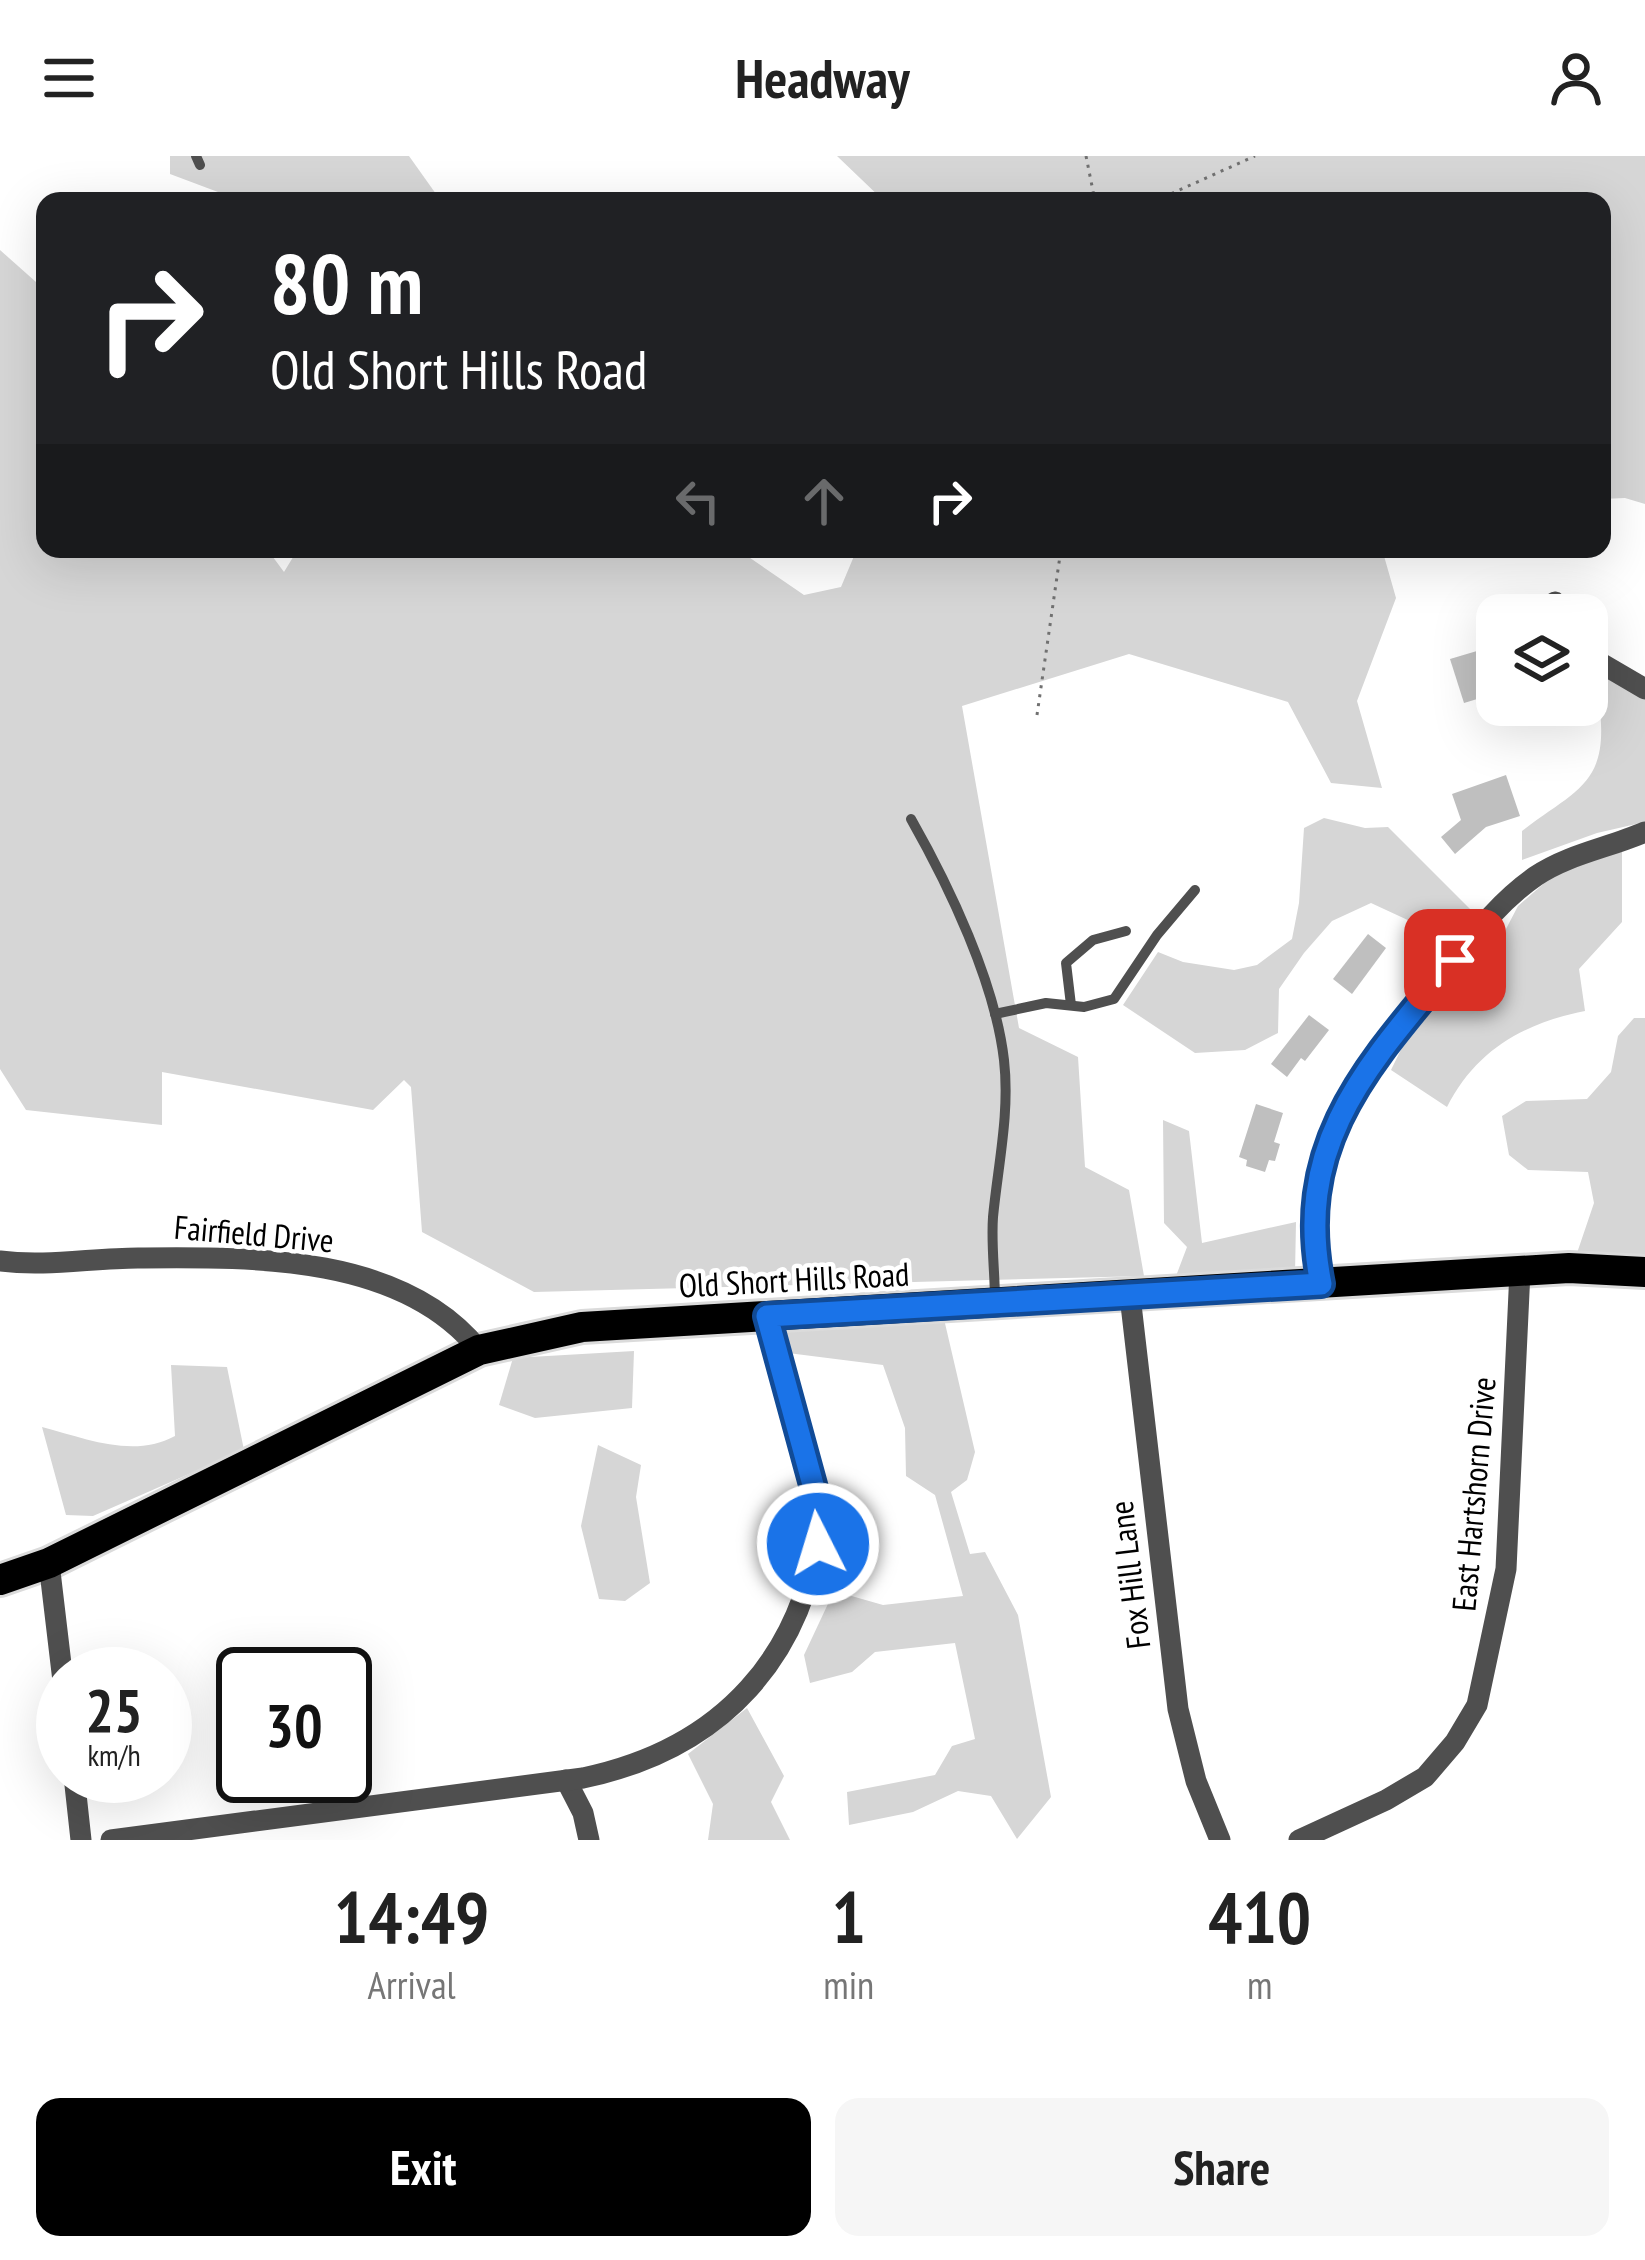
<!DOCTYPE html>
<html lang="en">
<head>
<meta charset="utf-8">
<style>
	:root { --surface:#fff; --page:#f6f6f6; --text:#222; --muted:#767676; --accent:#000 }
	body { margin:0; font-family:"PT Sans Narrow",sans-serif; background:var(--page); color:var(--text); height:100vh; display:flex; flex-direction:column; font-size:45px; white-space:nowrap }
	* { box-sizing:border-box; margin:0 }
	p { font-size:39px; color:var(--muted) }
	.icon { flex:none; width:66px; height:66px; fill:none; stroke:currentColor; stroke-width:2; stroke-linecap:round; stroke-linejoin:round }
	.map { position:relative; height:1684px; overflow:hidden }
	.sheet { display:flex; flex-direction:column; background:var(--surface); flex:1 }
	.sheet>* { flex:none }
	.hud { position:absolute; left:36px; top:36px; width:1575px; height:366px; border-radius:24px; box-shadow:0 12px 48px #0002; background:#202124; color:#fff; overflow:hidden }
	.controls { position:absolute; left:1476px; top:438px; display:grid; gap:24px }
	.controls a { display:grid; place-items:center; width:132px; height:132px; border-radius:24px; background:var(--surface); box-shadow:0 12px 48px #0002; font-size:60px }
	.speed { position:absolute; left:36px; top:1491px; display:flex; gap:24px; font-size:60px; font-weight:700; text-align:center }
	.speed>* { display:grid; place-content:center; width:156px; height:156px; border-radius:50%; background:var(--surface); box-shadow:0 12px 48px #0002; line-height:1 }
	.speed small { font-size:30px; font-weight:400 }
	.speed .limit { border:6px solid #111; border-radius:18px; background:#fff; color:#111 }
	.pin { position:absolute; display:grid; place-items:center; width:102px; height:102px; color:#fff; margin:-51px; border-radius:24px; box-shadow:0 6px 18px #0006 }
	.me { position:absolute; width:132px; margin:-66px; rotate:355deg; stroke-linejoin:round; filter:drop-shadow(0 0 9px #0008) }
	.turn { display:flex; align-items:center; gap:42px; height:252px; padding:0 36px; font-size:54px }
	.turn .icon { width:156px; height:156px; stroke-width:2.5 }
	.turn b { display:block; font-size:84px; line-height:102px }
	.lanes { display:flex; align-items:center; height:114px; padding:0 36px; background:#0003; justify-content:center; gap:60px; direction:ltr }
	.lanes .off { opacity:.35 }
	.eta { display:flex; justify-content:space-evenly; align-items:center; height:204px; text-align:center }
	.eta b { font-size:72px; font-weight:700; line-height:84px }
	.primary-button { display:flex; gap:24px; margin-top:auto; padding:24px 36px }
	.primary-button a { flex:1; height:138px; border-radius:24px; background:var(--accent); color:#fff; font-size:48px; font-weight:700; line-height:138px; text-align:center }
	.primary-button a+a { background:var(--page); color:var(--text) }
	header { display:flex; justify-content:space-between; align-items:center; height:156px; padding:0 36px; background:var(--surface); font-size:54px; font-weight:700 }
	.map>svg:first-child { display:block }
	.green { fill:#d6d6d6 }
	.building { fill:#bfbfbf }
	.lines { fill:none; stroke-linecap:round; stroke-linejoin:round }
	.primary-casing { stroke:#dbdbdb; stroke-width:36 }
	.path { stroke:#717171; stroke-width:3; stroke-dasharray:3 6; stroke-linecap:butt }
	.service { stroke:#4f4f4f; stroke-width:10 }
	.minor { stroke:#4f4f4f; stroke-width:21 }
	.primary { stroke:#000; stroke-width:30 }
	.route-casing { stroke:#114b97; stroke-width:30 }
	.route { stroke:#1a73e8; stroke-width:21 }
	.labels { text-anchor:middle; dominant-baseline:central; stroke-width:9; stroke-linejoin:round; paint-order:stroke }
	.street-label { font-size:33px; fill:#000; stroke:#fff }
</style>
</head>
<body>
<header><svg class="icon" aria-label="menu" viewBox="0 0 24 24"><path d="M4 6h16M4 12h16M4 18h16"/></svg>Headway<svg class="icon" aria-label="person" viewBox="0 0 24 24"><circle cx="12" cy="8" r="4"/><path d="M4 21q1-7 8-7t8 7"/></svg></header>
<div class="map">
<svg width="1645" height="1684" viewBox="0 0 1645 1684">
	<rect width="100%" height="100%" fill="#fff"/>
	<g class="green">
		<polygon points="170,0 409,0 441,45 242,45 170,18"/>
		<polygon points="837,0 1645,0 1645,348 1625,342 1602,343 1602,45 884,45"/>
		<polygon points="0,94 45,134 45,393 267,393 284,416 298,393 737,393 804,439 841,431 857,393 1382,393 1396,442 1357,545 1382,632 1331,627 1288,546 1129,498 962,550 1019,872 1078,901 1085,1011 1129,1034 1144,1120 534,1136 422,1076 411,931 404,924 373,954 162,916 162,969 26,954 0,913"/>
		<path d="M1587 508 1645 540V666L1597 677 1522 704V675C1575 634 1608 629 1600 555L1575 551 1526 556 1528 549H1587Z"/>
		<polygon points="1324,662 1365,672 1388,671 1473,756 1433,799 1412,766 1371,747 1332,765 1304,797 1279,833 1278,877 1245,894 1195,897 1123,849 1158,796 1183,806 1234,814 1257,809 1292,783 1299,747 1304,672"/>
		<path d="M1622 694V766L1579 813 1585 855C1524 867 1476 894 1447 951L1391 914 1414 867 1457 818 1495 794 1518 750 1564 710Z"/>
		<polygon points="1634,862 1645,862 1645,1101 1576,1100 1594,1047 1588,1016 1528,1014 1509,999 1502,960 1526,945 1587,943 1611,916 1618,880"/>
		<polygon points="1163,964 1189,975 1202,1087 1296,1066 1295,1118 1173,1128 1187,1091 1164,1067"/>
		<polygon points="944,1163 975,1296 967,1324 951,1336 970,1398 985,1396 1018,1459 1051,1641 1017,1683 991,1640 958,1635 913,1656 849,1669 847,1636 935,1619 952,1590 975,1583 955,1487 875,1496 852,1516 810,1527 804,1499 834,1435 883,1449 963,1440 935,1339 906,1320 905,1272 883,1209 788,1197 778,1166"/>
		<polygon points="634,1195 632,1252 535,1262 499,1249 513,1202"/>
		<path d="M171 1209 227 1211 244 1294 93 1360 66 1359 42 1271C85 1282 133 1303 175 1280Z"/>
		<polygon points="598,1289 641,1309 636,1341 650,1427 625,1445 599,1443 581,1370"/>
		<polygon points="747,1552 784,1620 771,1646 790,1684 708,1684 713,1648 688,1598"/>
	</g>
	<g class="building">
		<polygon points="1487,492 1497,537 1464,547 1450,503"/>
		<polygon points="1506,619 1520,660 1486,671 1455,698 1441,681 1461,664 1452,638"/>
		<polygon points="1368,778 1386,792 1352,838 1333,823"/>
		<polygon points="1309,859 1329,874 1305,905 1301,902 1287,921 1271,908"/>
		<polygon points="1256,948 1283,957 1274,986 1280,988 1275,1005 1269,1004 1265,1016 1246,1010 1247,1004 1239,1001"/>
	</g>
	<g class="lines">
		<g class="primary-casing">
			<polyline id="primary" points="0,1424 49,1407 479,1194 582,1171 1569,1112 1645,1116"/>
		</g>
		<g class="path">
			<polyline points="1086,0 1095,45"/>
			<polyline points="1155,45 1255,0"/>
			<polyline points="1037,559 1061,393"/>
		</g>
		<g class="service">
			<polyline points="196,0 200,9"/>
			<path d="M911 663C949 730 995 826 1004 904 1010 957 998 1009 993 1061 991 1089 995 1117 995 1145"/>
			<polyline points="1071,849 1066,807 1093,784 1126,775"/>
			<polyline points="995,858 1046,847 1084,851 1114,843 1157,779 1195,734"/>
		</g>
		<g class="minor">
			<polyline points="1554,459 1555,446"/>
			<polyline points="1587,499 1645,533"/>
			<path d="M0 1105C46 1111 92 1102 138 1102 251 1101 402 1098 479 1194"/>
			<path d="M1321 1128C1294 996 1358 922 1436 827 1467 789 1495 748 1536 720 1569 698 1608 692 1645 676"/>
			<polyline points="1130,1140 1178,1553 1196,1625 1220,1684"/>
			<polyline points="49,1407 63,1525"/>
			<polyline points="74,1620 81,1684"/>
			<polyline points="566,1624 583,1657 589,1684"/>
			<path d="M111 1684 583 1622C722 1593 807 1500 821 1358L768 1160"/>
			<polyline points="1299,1684 1386,1644 1425,1621 1455,1586 1477,1549 1506,1413 1520,1115"/>
		</g>
		<use href="#primary" class="primary"/>
	</g>
	<g class="lines">
		<g class="route-casing">
			<path id="route" d="M818 1388 821 1358 767 1160 1321 1128C1292 985 1371 906 1455 804"/>
		</g>
		<use href="#route" class="route"/>
	</g>
	<g class="labels">
		<g class="street-label">
			<text transform="translate(254 1077) rotate(5)">Fairfield Drive</text>
			<text transform="translate(794 1123) rotate(-3)">Old Short Hills Road</text>
			<text transform="translate(1473 1338) rotate(-85)">East Hartshorn Drive</text>
			<text transform="translate(1129 1419) rotate(-97)">Fox Hill Lane</text>
		</g>
	</g>
</svg>
<div class="controls">
<a><svg class="icon" aria-label="layers" viewBox="0 0 24 24"><path d="M12 4l9 5-9 5-9-5zM3 14l9 5 9-5"/></svg></a>
</div>
<div class="speed"><div>25<small>km/h</small></div><div class="limit">30</div></div>
<div class="pin" style="left:1455px;top:804px;background:#d93025"><svg class="icon" aria-label="arrive" viewBox="0 0 24 24"><path d="M6 21V4h12l-3 4 3 4H6"/></svg></div>
<svg class="me" style="left:818px;top:1388px" viewBox="-20 -20 40 40"><circle r="17" fill="#1a73e8" stroke="#fff" stroke-width="3"/><path d="M0-11L8 9 0 5-8 9z" fill="#fff"/></svg>
<div class="hud">
<div class="turn"><svg class="icon" aria-label="right" viewBox="0 0 24 24"><path d="M7 20v-9h11M14 6l5 5-5 5"/></svg><div><b>80 m</b>Old Short Hills Road</div></div>
<div class="lanes"><svg class="icon off" aria-label="left" viewBox="0 0 24 24"><path d="M17 20v-9H6M10 6l-5 5 5 5"/></svg><svg class="icon off" aria-label="ahead" viewBox="0 0 24 24"><path d="M12 20V5M6 11l6-6 6 6"/></svg><svg class="icon" aria-label="right" viewBox="0 0 24 24"><path d="M7 20v-9h11M14 6l5 5-5 5"/></svg></div>
</div>
</div>
<section class="sheet">
<div class="eta">
<div><b>14:49</b><p>Arrival</p></div>
<div><b>1</b><p>min</p></div>
<div><b>410</b><p>m</p></div>
</div>
<div class="primary-button"><a>Exit</a><a>Share</a></div>
</section>
</body>
</html>
